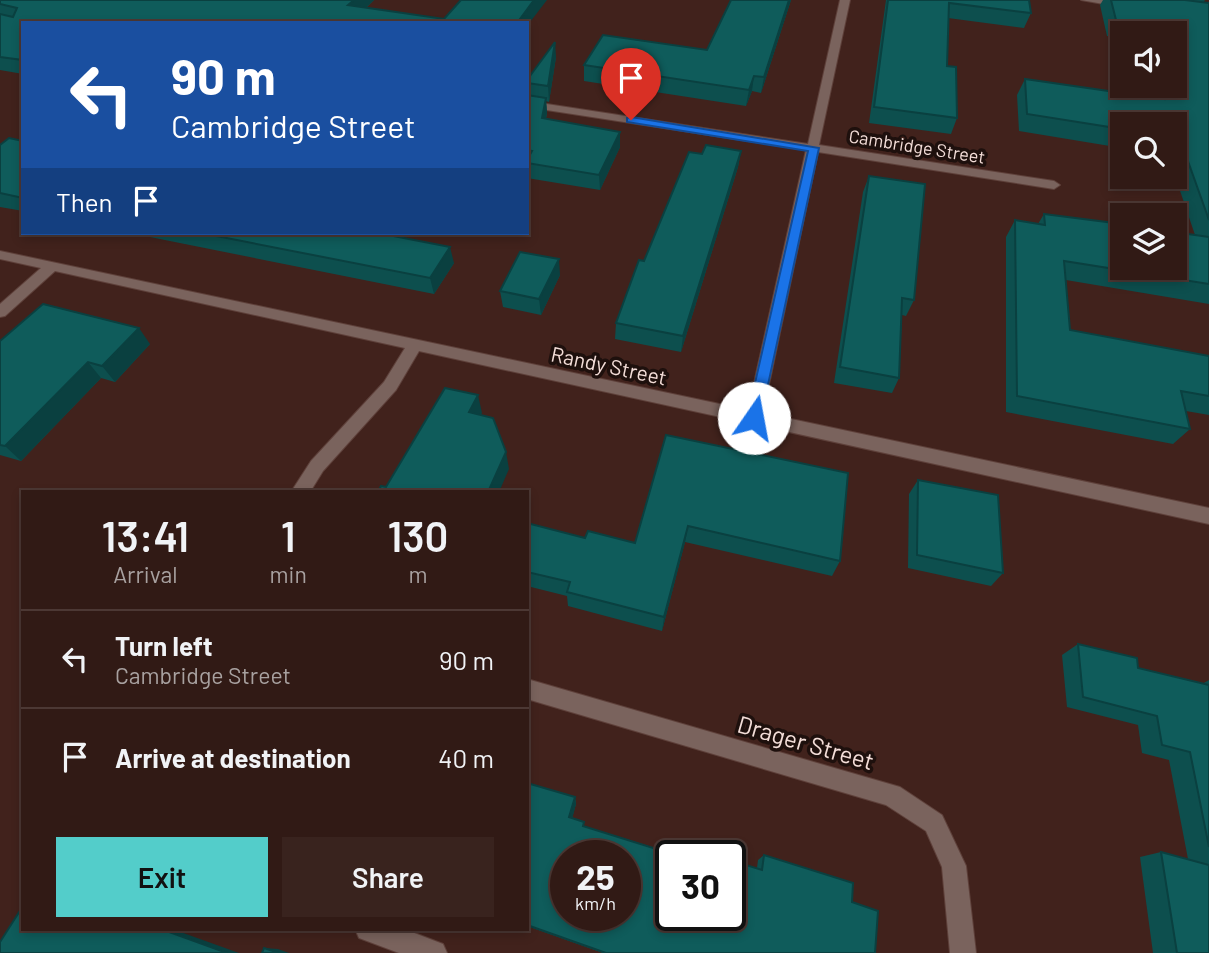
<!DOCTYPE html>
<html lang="en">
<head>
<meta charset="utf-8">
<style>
	:root { --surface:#311a15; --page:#39231e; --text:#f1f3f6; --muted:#a8a1a0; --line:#4c3834; --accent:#53cdca }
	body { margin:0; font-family:Barlow,sans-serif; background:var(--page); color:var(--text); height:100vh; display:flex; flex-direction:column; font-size:26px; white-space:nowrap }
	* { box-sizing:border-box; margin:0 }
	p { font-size:23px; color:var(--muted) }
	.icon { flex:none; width:38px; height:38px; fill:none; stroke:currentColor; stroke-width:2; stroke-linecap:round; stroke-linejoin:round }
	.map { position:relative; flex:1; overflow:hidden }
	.sheet { position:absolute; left:21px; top:490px; width:508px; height:441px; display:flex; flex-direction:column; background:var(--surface); border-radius:0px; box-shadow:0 4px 10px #0003,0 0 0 2px var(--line) }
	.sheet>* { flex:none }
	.hud { position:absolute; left:21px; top:21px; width:508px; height:214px; border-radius:0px; box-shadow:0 4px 10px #0003,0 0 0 2px var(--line); background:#1a4fa0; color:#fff; overflow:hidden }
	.controls { position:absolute; left:1110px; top:21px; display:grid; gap:14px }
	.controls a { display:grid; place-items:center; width:77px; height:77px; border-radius:0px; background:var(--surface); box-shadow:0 4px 10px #0003,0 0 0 2px var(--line); font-size:35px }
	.speed { position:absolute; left:550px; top:840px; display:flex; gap:14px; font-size:35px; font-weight:700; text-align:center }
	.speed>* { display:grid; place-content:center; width:91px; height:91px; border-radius:50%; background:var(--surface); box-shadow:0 4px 10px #0003,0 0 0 2px var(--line); line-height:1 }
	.speed small { font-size:18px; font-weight:400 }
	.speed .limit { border:4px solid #111; border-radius:10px; background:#fff; color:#111 }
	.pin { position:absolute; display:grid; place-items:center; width:60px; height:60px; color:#fff; margin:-72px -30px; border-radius:50% 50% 50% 0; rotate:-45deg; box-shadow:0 0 7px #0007 }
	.pin .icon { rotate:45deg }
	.me { position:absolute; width:77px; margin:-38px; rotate:12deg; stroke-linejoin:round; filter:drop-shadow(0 0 5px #0008) }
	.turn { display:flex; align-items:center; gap:24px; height:147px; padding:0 35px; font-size:32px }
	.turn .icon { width:91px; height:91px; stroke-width:2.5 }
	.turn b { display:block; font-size:49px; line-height:60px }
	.then { display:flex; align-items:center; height:66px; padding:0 35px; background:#0003; gap:14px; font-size:26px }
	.eta { display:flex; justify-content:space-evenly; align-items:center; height:119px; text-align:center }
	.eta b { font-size:42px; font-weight:600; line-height:49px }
	.cta { display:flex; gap:14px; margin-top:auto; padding:14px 35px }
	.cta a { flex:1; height:80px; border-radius:0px; background:var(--accent); color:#111; font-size:28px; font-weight:600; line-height:80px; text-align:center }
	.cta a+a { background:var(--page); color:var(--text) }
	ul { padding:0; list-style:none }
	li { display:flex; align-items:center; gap:21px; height:98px; padding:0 35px; border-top:2px solid var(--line) }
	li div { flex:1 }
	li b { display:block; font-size:26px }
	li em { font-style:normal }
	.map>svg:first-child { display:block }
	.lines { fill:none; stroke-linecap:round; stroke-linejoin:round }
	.lane-casing { stroke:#5e403a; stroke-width:2 }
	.street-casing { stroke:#5e403a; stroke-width:2 }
	.lane { fill:#7a635d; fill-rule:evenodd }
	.street { fill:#7a635d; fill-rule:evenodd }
	.wall { fill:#0d4f4e }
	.shaded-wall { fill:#0a4040 }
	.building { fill:#0f5c5b; stroke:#0a4040; stroke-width:2; fill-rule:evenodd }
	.route { fill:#1a73e8; stroke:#114b97; stroke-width:2 }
	.labels { text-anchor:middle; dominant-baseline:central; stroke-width:7; stroke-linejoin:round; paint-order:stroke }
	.far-street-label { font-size:18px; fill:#f4ded9; stroke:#1e100d }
	.street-label { font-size:21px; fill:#f4ded9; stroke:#1e100d }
	.near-street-label { font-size:24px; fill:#f4ded9; stroke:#1e100d }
</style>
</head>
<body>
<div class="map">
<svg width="1209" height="953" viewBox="0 0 1209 953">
	<rect width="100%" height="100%" fill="#41221c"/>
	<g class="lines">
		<g class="lane-casing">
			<polygon id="lane" points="355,929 404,929 443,944 447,953 399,953 359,938"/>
		</g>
		<g class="street-casing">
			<g id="street">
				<polygon points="840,0 850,0 819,145 1054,181 1060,185 1054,189 818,152 763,413 1209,508 1209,524 419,351 396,390 323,471 310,492 291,492 311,461 384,382 405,348 55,271 5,316 0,317 0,304 41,268 0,259 0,251 748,410 806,150 527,107 527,101 808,144"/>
				<polygon points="1081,0 1109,0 1131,5 1126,8"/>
				<polygon points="527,679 900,787 942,815 966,866 976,953 950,953 942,867 926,831 886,805 527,699"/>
			</g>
		</g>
		<use href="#lane" class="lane"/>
		<use href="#street" class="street"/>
	</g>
	<g class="wall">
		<polygon points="0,0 374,0 366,8 444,19 527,26 23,23 23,74 0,70"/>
		<polygon points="731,0 791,0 761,93 752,91 746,106 584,81 584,65 707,50"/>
		<polygon points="886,0 1029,0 1031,13 1024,28 948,18 947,66 957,118 951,134 869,123"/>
		<polygon points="1103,0 1205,0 1203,3 1209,3 1209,304 1066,280 1070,330 1209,356 1209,415 1186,411 1190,429 1173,444 1006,412 1006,237 1015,220 1038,224 1044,214 1195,235 1174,173 1174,124 1122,124 1122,148 1019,131 1017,95 1025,79 1147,97 1144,86 1174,86 1174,33 1122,33 1122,38 1107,36 1100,5"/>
		<polygon points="556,57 549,102 546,101 547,113 546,119 620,147 600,190 527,178 527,80"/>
		<polygon points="23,141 23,211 0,207 0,145"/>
		<polygon points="741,151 738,167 681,352 615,339 616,323 644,261 702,154"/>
		<polygon points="869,176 914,300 906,316 902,315 899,378 892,393 834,383 863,192"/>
		<polygon points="130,233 378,233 454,263 434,294"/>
		<polygon points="560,275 541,315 503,307 500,291"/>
		<polygon points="0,341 150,344 115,382 101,378 21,461 0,455"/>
		<polygon points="666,435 840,561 832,576 685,542 662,631 568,606 567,596 527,586 527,523 585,538 635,543"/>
		<polygon points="918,480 1003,573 991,586 908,568 909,494"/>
		<polygon points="1078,644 1138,668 1202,684 1209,680 1209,953 1153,953 1140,857 1161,852 1188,859 1169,760 1142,753 1138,725 1067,707 1062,655"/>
		<polygon points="527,783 575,797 576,804 572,818 584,822 584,826 668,852 671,841 757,868 758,860 764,855 852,902 875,953 603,953 527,926"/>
	</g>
	<g class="shaded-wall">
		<polygon points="354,0 374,0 352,20 348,5"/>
		<polygon points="534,0 547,0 527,26 527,23 517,23"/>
		<polygon points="789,0 791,0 761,93 764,77"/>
		<polygon points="555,42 556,57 549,102 548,86"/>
		<polygon points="754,76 752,91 746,106 749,90"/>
		<polygon points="546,98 547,113 543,133 542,118"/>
		<polygon points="620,132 620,147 600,190 599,175"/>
		<polygon points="741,151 738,167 681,352 683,336"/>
		<polygon points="450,247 454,263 434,294 430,278"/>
		<polygon points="559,259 560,275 541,315 539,299"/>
		<polygon points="139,328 150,344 115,382 102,366"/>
		<polygon points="88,362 101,378 21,461 5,446"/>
		<polygon points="478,395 482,413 473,429 469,412"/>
		<polygon points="506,452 509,469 499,492 488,492"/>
		<polygon points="688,526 685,542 662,631 664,617"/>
		<polygon points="575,797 576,804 571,823 569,817"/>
		<polygon points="161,929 176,929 175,930 239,953 227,953"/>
		<polygon points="264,948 278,949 289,953 279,953"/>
	</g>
	<g class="building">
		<polygon points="0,0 354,0 348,5 444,19 461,0 534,0 517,23 23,23 23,60 0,57 0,14 13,17 17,8 0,4"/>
		<polygon points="731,0 789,0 764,77 754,76 749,90 584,65 603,35 707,50"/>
		<polygon points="888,0 1029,0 1031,13 949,3 947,66 956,67 957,118 874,107"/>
		<polygon points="1111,0 1185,0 1209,3 1209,220 1180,139 1174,138 1174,124 1122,124 1122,129 1027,114 1025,79 1164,99 1159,86 1174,86 1174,33 1141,33 1138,23 1116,20"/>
		<polygon points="555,42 548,86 527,83 527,80"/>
		<polygon points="527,95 546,98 542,118 620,132 599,175 527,163 527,160 532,151 527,150"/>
		<polygon points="9,138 23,141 23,198 0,193 0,145"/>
		<polygon points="706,145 741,151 683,336 616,323 639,260 644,261 689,152 702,154"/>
		<polygon points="869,176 925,184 914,300 902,298 899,378 840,367"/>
		<polygon points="1044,214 1122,224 1122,268 1174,268 1174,232 1209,237 1209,284 1064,261 1070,330 1209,356 1209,396 1181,391 1190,429 1017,396 1015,220 1045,225"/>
		<polygon points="201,233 378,233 450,247 430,278"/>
		<polygon points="520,252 559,259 539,299 500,291"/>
		<polygon points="43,304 139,328 102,366 88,362 5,446 0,445 0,341"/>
		<polygon points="445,388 478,395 469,412 493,418 506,452 488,492 378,492 381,486 386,487"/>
		<polygon points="666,435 848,473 840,561 688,526 664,617 567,592 570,582 527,572 527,523 585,538 588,531 635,543"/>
		<polygon points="918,480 998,495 1003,573 917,555"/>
		<polygon points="1078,644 1137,658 1138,668 1209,685 1209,847 1190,752 1162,745 1157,716 1083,697"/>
		<path d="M527 783 575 797 569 817 584 822 583 826 669 853 671 841 718 856H670V915H730V860L762 870 764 855 853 883 852 902 878 911 875 953H606L527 925ZM565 856H625V915H565Z"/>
		<polygon points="1161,852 1209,865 1209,953 1177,953"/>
		<polygon points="23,906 23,929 161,929 227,953 0,953 0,942"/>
		<polygon points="264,948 279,953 262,953"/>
	</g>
	<polygon class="route" points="631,117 819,148 760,422 749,422 747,418 808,151 627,122 627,118"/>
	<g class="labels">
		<g class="far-street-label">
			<text transform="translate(917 146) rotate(9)">Cambridge Street</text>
		</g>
		<g class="street-label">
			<text transform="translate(609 365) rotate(12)">Randy Street</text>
		</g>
		<g class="near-street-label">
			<text transform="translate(806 742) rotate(16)">Drager Street</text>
		</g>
	</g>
</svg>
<div class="controls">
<a><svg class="icon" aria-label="sound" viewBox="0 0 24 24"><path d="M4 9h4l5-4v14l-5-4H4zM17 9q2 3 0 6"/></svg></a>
<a><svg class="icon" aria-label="search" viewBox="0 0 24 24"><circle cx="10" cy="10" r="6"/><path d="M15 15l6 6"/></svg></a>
<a><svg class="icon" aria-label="layers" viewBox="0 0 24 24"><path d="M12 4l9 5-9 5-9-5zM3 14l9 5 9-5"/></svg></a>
</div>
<div class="speed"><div>25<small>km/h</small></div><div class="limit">30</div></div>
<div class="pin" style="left:631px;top:120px;background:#d93025"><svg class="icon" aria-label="arrive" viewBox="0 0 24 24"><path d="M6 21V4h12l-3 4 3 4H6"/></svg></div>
<svg class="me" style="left:754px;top:418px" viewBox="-20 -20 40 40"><circle r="19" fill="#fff"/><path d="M0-13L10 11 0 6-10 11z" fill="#1a73e8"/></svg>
<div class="hud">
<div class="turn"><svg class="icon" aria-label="left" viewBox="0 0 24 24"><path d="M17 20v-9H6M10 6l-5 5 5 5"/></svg><div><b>90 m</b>Cambridge Street</div></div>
<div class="then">Then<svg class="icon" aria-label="arrive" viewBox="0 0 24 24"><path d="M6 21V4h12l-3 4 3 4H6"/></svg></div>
</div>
<section class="sheet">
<div class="eta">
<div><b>13:41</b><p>Arrival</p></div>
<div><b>1</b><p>min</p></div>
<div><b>130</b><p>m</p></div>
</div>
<ul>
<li><svg class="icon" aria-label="left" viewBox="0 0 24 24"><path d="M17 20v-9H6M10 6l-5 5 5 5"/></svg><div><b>Turn left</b><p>Cambridge Street</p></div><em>90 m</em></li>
<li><svg class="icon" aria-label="arrive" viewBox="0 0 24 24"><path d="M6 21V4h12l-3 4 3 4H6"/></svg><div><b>Arrive at destination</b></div><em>40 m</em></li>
</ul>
<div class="cta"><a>Exit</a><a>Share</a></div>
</section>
</div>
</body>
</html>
